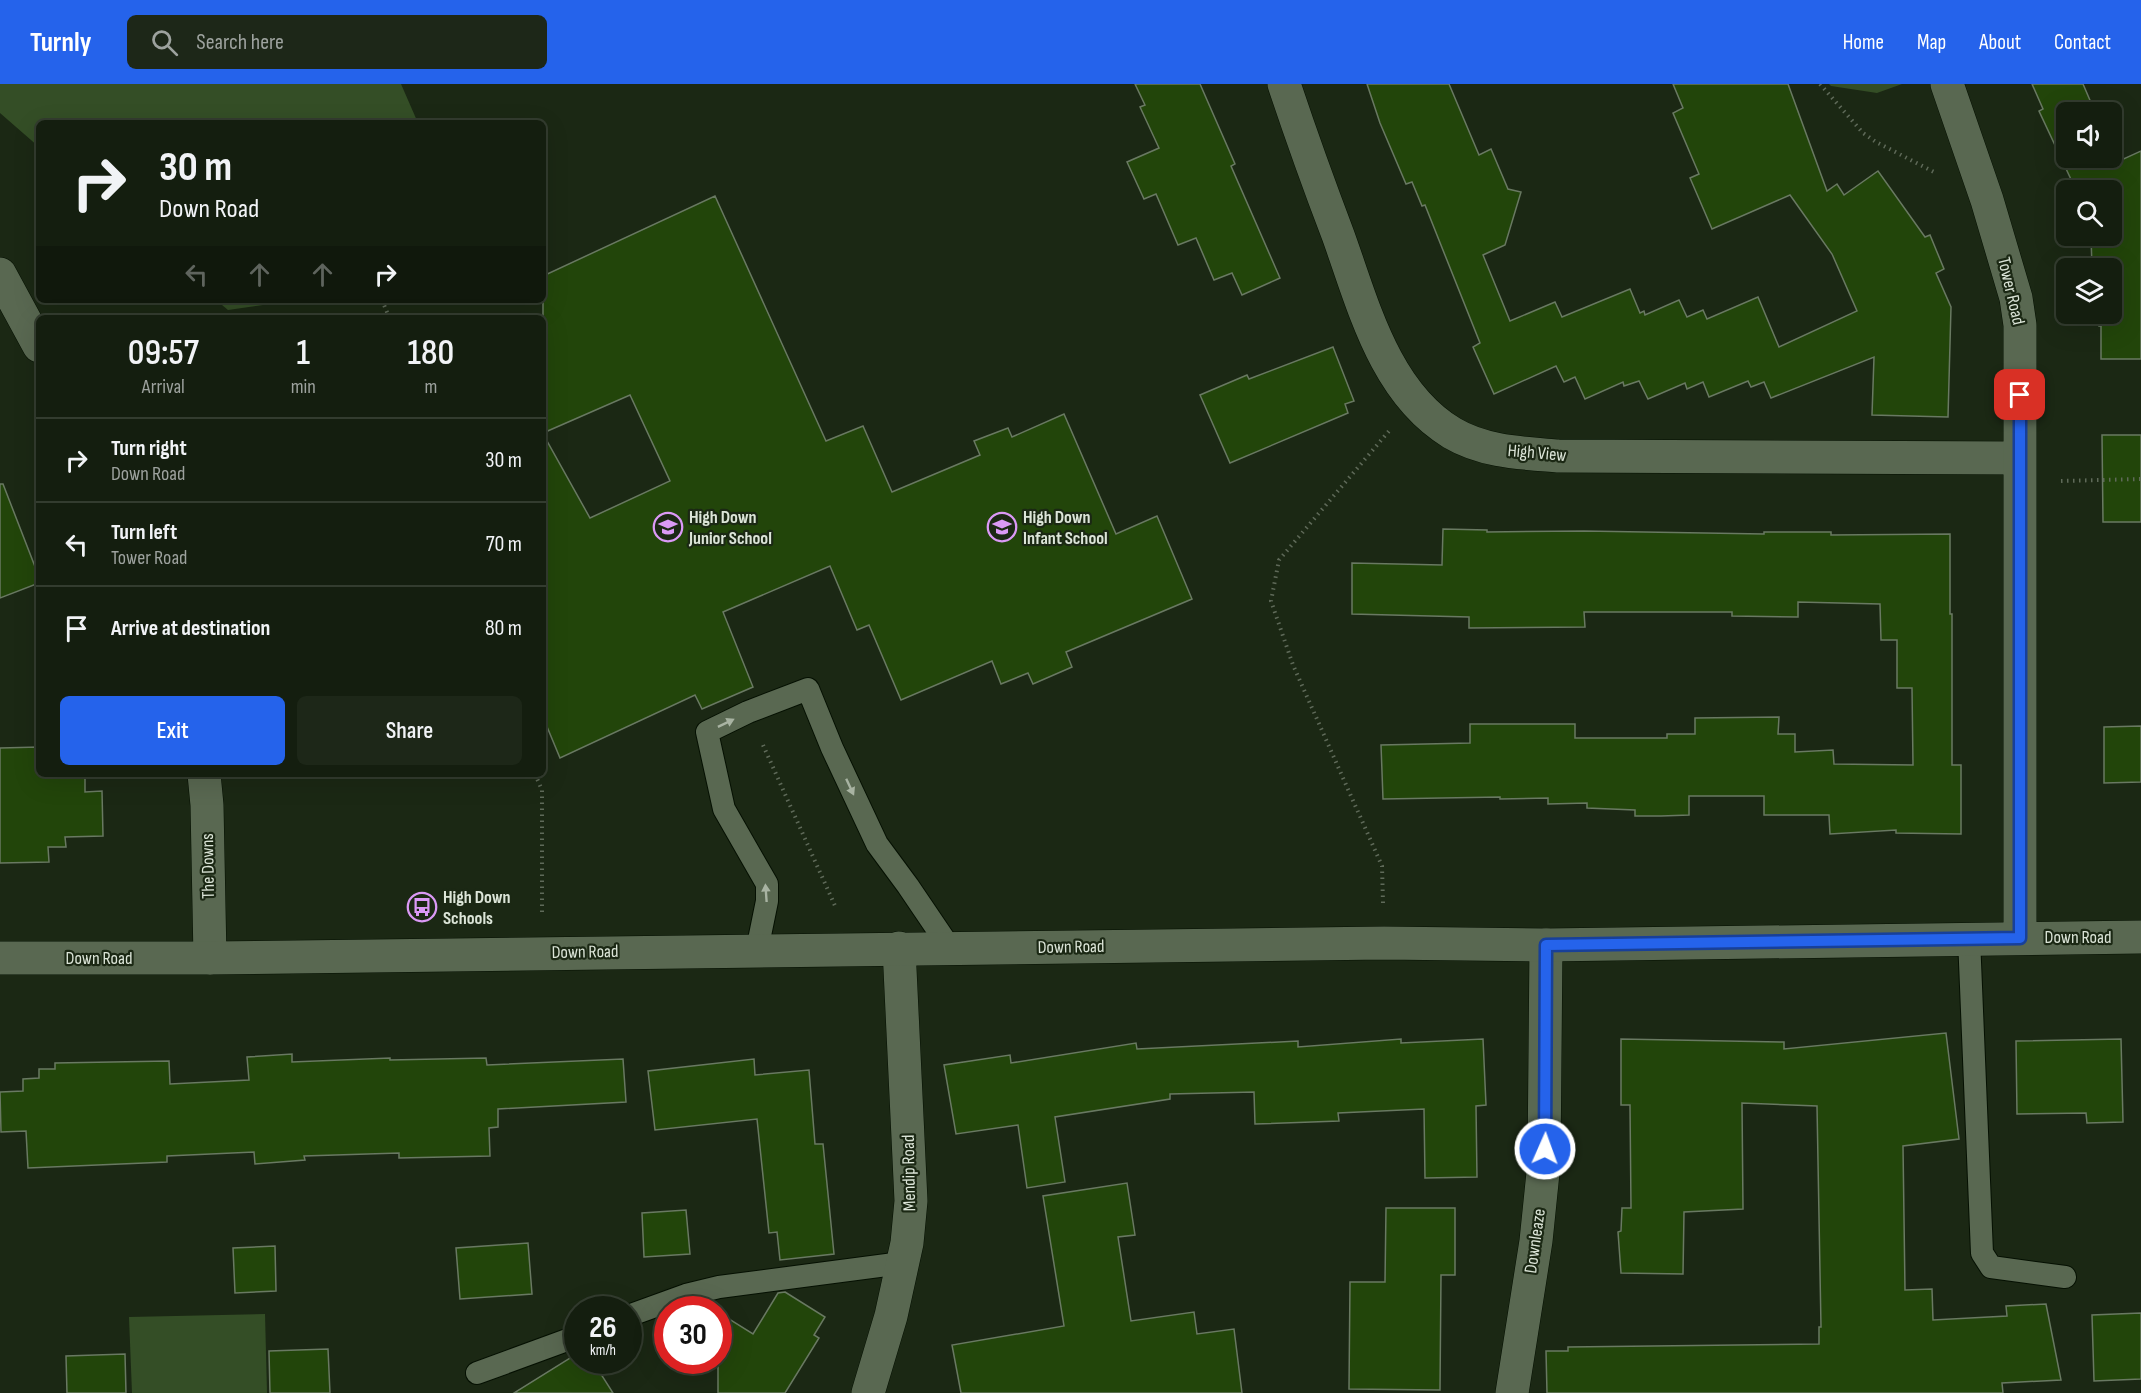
<!DOCTYPE html>
<html lang="en">
<head>
<meta charset="utf-8">
<style>
	:root { --surface:#141e0f; --page:#1d2718; --text:#f1f3f6; --muted:#9da29e; --line:#333c2f; --accent:#2563eb }
	body { margin:0; font-family:"Sofia Sans Condensed",sans-serif; background:var(--page); color:var(--text); height:100vh; display:flex; flex-direction:column; font-size:22px; white-space:nowrap }
	* { box-sizing:border-box; margin:0 }
	p { font-size:20px; color:var(--muted) }
	.icon { flex:none; width:33px; height:33px; fill:none; stroke:currentColor; stroke-width:2; stroke-linecap:round; stroke-linejoin:round }
	.map { position:relative; flex:1; overflow:hidden }
	.panel { position:absolute; left:36px; top:231px; width:510px; height:462px; display:flex; flex-direction:column; background:var(--surface); border-radius:9px; box-shadow:0 6px 24px #0002,0 0 0 2px var(--line) }
	.panel>* { flex:none }
	.banner { position:absolute; left:36px; top:36px; width:510px; height:183px; border-radius:9px; box-shadow:0 6px 24px #0002,0 0 0 2px var(--line); background:#141e0f; color:var(--text); overflow:hidden }
	.controls { position:absolute; left:2056px; top:18px; display:grid; gap:12px }
	.controls a { display:grid; place-items:center; width:66px; height:66px; border-radius:9px; background:var(--surface); box-shadow:0 6px 24px #0002,0 0 0 2px var(--line); font-size:30px }
	.speed { position:absolute; left:564px; top:1212px; display:flex; gap:12px; font-size:30px; font-weight:700; text-align:center }
	.speed>* { display:grid; place-content:center; width:78px; height:78px; border-radius:50%; background:var(--surface); box-shadow:0 6px 24px #0002,0 0 0 2px var(--line); line-height:1 }
	.speed small { font-size:15px; font-weight:400 }
	.speed .limit { border:9px solid #d22; background:#fff; color:#111 }
	.pin { position:absolute; display:grid; place-items:center; width:51px; height:51px; color:#fff; margin:-26px; border-radius:12px; box-shadow:0 3px 9px #0006 }
	.me { position:absolute; width:66px; margin:-33px; rotate:2deg; stroke-linejoin:round; filter:drop-shadow(0 0 4px #0008) }
	.turn { display:flex; align-items:center; gap:21px; height:126px; padding:0 24px; font-size:27px }
	.turn .icon { width:78px; height:78px; stroke-width:2.5 }
	.turn b { display:block; font-size:42px; line-height:51px }
	.lanes { display:flex; align-items:center; height:57px; padding:0 24px; background:#0003; justify-content:center; gap:30px; direction:ltr }
	.lanes .off { opacity:.35 }
	.eta { display:flex; justify-content:space-evenly; align-items:center; height:102px; text-align:center }
	.eta b { font-size:36px; font-weight:600; line-height:42px }
	.cta { display:flex; gap:12px; margin-top:auto; padding:12px 24px }
	.cta a { flex:1; height:69px; border-radius:9px; background:var(--accent); color:#fff; font-size:24px; font-weight:600; line-height:69px; text-align:center }
	.cta a+a { background:var(--page); color:var(--text) }
	ul { padding:0; list-style:none }
	li { display:flex; align-items:center; gap:18px; height:84px; padding:0 24px; border-top:2px solid var(--line) }
	li div { flex:1 }
	li b { display:block; font-size:22px }
	li em { font-style:normal }
	header { display:flex; align-items:center; gap:36px; box-sizing:border-box; height:84px; padding:0 30px; background:var(--accent); color:#fff }
	header strong { font-size:28px }
	nav { display:flex; gap:33px; margin-inline-start:auto; font-size:21px }
	.search { width:420px; height:54px; background:var(--page); display:flex; align-items:center; gap:15px; box-sizing:border-box; padding:0 21px; border-radius:9px; color:var(--muted); font-size:22px }
	.map>svg:first-child { display:block }
	.green { fill:#344e26 }
	.building { fill:#22450a; stroke:#697962; stroke-width:1.5 }
	.lines { fill:none; stroke-linecap:round; stroke-linejoin:round }
	.service-casing { stroke:#051002; stroke-width:24 }
	.minor-casing { stroke:#051002; stroke-width:34 }
	.tertiary-casing { stroke:#051002; stroke-width:34 }
	.path { stroke:#5f6a59; stroke-width:4; stroke-dasharray:1.5 4.5; stroke-linecap:butt }
	.service { stroke:#596851; stroke-width:22 }
	.minor { stroke:#596851; stroke-width:33 }
	.tertiary { stroke:#596851; stroke-width:33 }
	.oneway { fill:#a8b3a2 }
	.route-casing { stroke:#184099; stroke-width:15 }
	.route { stroke:#2563eb; stroke-width:10 }
	.labels { text-anchor:middle; dominant-baseline:central; stroke-width:4.5; stroke-linejoin:round; paint-order:stroke }
	.street-label { font-size:18px; fill:#dce5d8; stroke:#1b2814 }
	.poi-label { font-size:18px; font-weight:bold; fill:#dce5d8; stroke:#1b2814; text-anchor:start }
</style>
</head>
<body>
<header>
<strong>Turnly</strong>
<div class="search"><svg class="icon" aria-label="search" viewBox="0 0 24 24"><circle cx="10" cy="10" r="6"/><path d="M15 15l6 6"/></svg>Search here</div>
<nav><a>Home</a><a>Map</a><a>About</a><a>Contact</a></nav>
</header>
<div class="map">
<svg width="2141" height="1309" viewBox="0 0 2141 1309">
	<rect width="100%" height="100%" fill="#1b2814"/>
	<g class="green">
		<polygon points="0,0 401,0 418,39 39,39 39,63 0,29"/>
		<polygon points="1829,0 1902,0 1877,9 1831,2"/>
		<polygon points="216,216 299,216 228,226"/>
		<polygon points="265,1230 267,1309 132,1309 129,1233"/>
	</g>
	<g class="building">
		<polygon points="1135,0 1200,0 1235,80 1231,82 1280,194 1242,211 1232,189 1214,196 1196,154 1178,161 1156,110 1144,115 1127,78 1159,64 1140,23 1145,21"/>
		<polygon points="1367,0 1449,0 1479,71 1491,65 1508,105 1521,108 1505,161 1483,171 1510,237 1555,218 1562,233 1630,205 1640,229 1644,227 1645,231 1679,216 1687,233 1703,226 1707,235 1758,213 1779,263 1857,227 1832,170 1790,111 1712,145 1690,94 1699,90 1673,29 1683,24 1673,0 1788,0 1827,107 1837,100 1844,111 1878,87 1925,153 1930,151 1944,185 1936,189 1951,223 1948,333 1872,331 1874,273 1771,314 1764,298 1751,303 1748,297 1709,313 1703,298 1687,305 1685,299 1648,315 1639,297 1624,302 1623,298 1585,315 1575,293 1564,298 1556,282 1494,310 1473,263 1480,259 1425,121 1422,122 1412,98 1406,100 1380,39"/>
		<polygon points="2032,0 2083,0 2095,28 2067,28 2067,74 2112,74 2112,66 2117,78 2141,67 2141,275 2101,275 2101,242 2099,242 2098,230 2112,230 2112,184 2092,184 2091,152 2112,152 2112,106 2076,106 2039,27 2043,25"/>
		<polygon points="715,112 826,357 863,342 892,408 980,371 974,357 1008,344 1012,353 1064,330 1116,450 1157,432 1192,515 1066,568 1072,583 1033,600 1028,589 1001,600 992,577 901,616 869,541 857,546 830,482 723,528 753,603 702,625 695,611 560,674 543,633 543,350 590,434 670,397 630,311 543,349 543,192"/>
		<polygon points="1333,263 1354,317 1345,320 1348,329 1230,379 1200,311 1247,291 1249,295"/>
		<polygon points="2102,351 2141,351 2141,438 2103,438"/>
		<polygon points="0,400 3,400 39,493 39,499 0,514"/>
		<polygon points="1443,445 1487,446 1487,448 1584,447 1764,450 1764,448 1831,448 1831,451 1950,450 1950,530 1952,530 1952,681 1961,681 1961,750 1896,749 1896,746 1830,750 1829,731 1764,731 1764,712 1689,712 1689,731 1661,732 1635,732 1635,726 1587,724 1587,719 1548,720 1548,714 1500,715 1500,713 1383,715 1381,661 1470,659 1470,640 1575,640 1575,654 1667,654 1667,650 1695,650 1695,634 1779,633 1778,650 1795,650 1795,668 1833,666 1834,680 1913,681 1912,604 1897,604 1897,556 1881,556 1880,520 1798,518 1798,533 1732,532 1732,528 1584,528 1585,543 1469,544 1469,533 1352,530 1352,479 1442,481"/>
		<polygon points="2141,642 2141,698 2104,699 2104,643"/>
		<polygon points="39,663 39,690 85,690 85,708 102,707 103,752 65,753 66,763 48,763 49,778 0,779 0,664"/>
		<polygon points="1946,949 1959,1055 1903,1062 1905,1206 1932,1205 1933,1236 2007,1232 2006,1222 2046,1220 2061,1296 2002,1299 2003,1309 1547,1309 1546,1267 1568,1267 1568,1263 1819,1260 1819,1243 1821,1243 1817,1022 1742,1019 1743,1125 1684,1128 1683,1190 1621,1189 1618,1148 1621,1147 1622,1124 1631,1124 1630,1021 1621,1021 1621,955 1784,958 1784,965"/>
		<polygon points="1401,955 1401,959 1483,955 1486,1021 1476,1022 1477,1093 1425,1094 1424,1025 1338,1029 1339,1037 1255,1040 1254,1008 1170,1010 1170,1015 1055,1033 1065,1098 1027,1104 1018,1041 956,1050 944,981 1010,971 1011,979 1136,959 1137,965 1298,957 1298,963"/>
		<polygon points="2121,955 2123,1038 2087,1039 2086,1029 2017,1030 2016,957"/>
		<polygon points="292,970 292,978 390,974 390,976 486,974 487,981 623,975 626,1018 498,1025 498,1043 489,1044 490,1072 399,1074 399,1069 304,1072 305,1076 255,1080 254,1068 167,1072 167,1078 28,1084 26,1047 1,1048 0,1008 23,1007 23,995 39,994 39,985 55,985 55,979 169,977 170,1000 249,996 247,973"/>
		<polygon points="754,975 755,991 809,986 815,1060 823,1060 834,1170 780,1176 777,1148 769,1149 757,1035 655,1046 648,987"/>
		<polygon points="1127,1099 1135,1151 1118,1153 1131,1237 1194,1228 1197,1250 1234,1245 1242,1309 961,1309 952,1261 1064,1242 1043,1112"/>
		<polygon points="1386,1124 1455,1124 1455,1191 1441,1191 1440,1306 1349,1305 1350,1198 1385,1198"/>
		<polygon points="686,1126 690,1170 644,1173 642,1129"/>
		<polygon points="528,1159 532,1210 460,1215 456,1164"/>
		<polygon points="275,1162 276,1207 235,1209 233,1164"/>
		<polygon points="785,1208 825,1233 814,1251 819,1254 785,1309 718,1309 718,1228 753,1250 778,1209"/>
		<polygon points="2141,1229 2141,1295 2094,1297 2092,1231"/>
		<polygon points="328,1265 330,1309 270,1309 269,1267"/>
		<polygon points="578,1269 578,1276 592,1276 613,1309 514,1309"/>
		<polygon points="125,1270 126,1309 67,1309 66,1272"/>
	</g>
	<g class="lines">
		<g class="service-casing">
			<g id="service">
				<polyline points="1969,854 1982,1169 1991,1183 2065,1193"/>
				<polyline points="757,866 767,817 767,800 724,725 707,648 748,628 808,605 832,664 877,760 908,802 950,864"/>
				<polyline points="628,1232 686,1211 719,1203 902,1179"/>
				<polyline points="477,1289 578,1252"/>
			</g>
		</g>
		<g class="minor-casing">
			<g id="minor">
				<path d="M1284 0C1301 51 1319 101 1338 151 1363 220 1384 308 1452 349 1484 368 1522 369 1558 372L2019 374"/>
				<polyline points="1947,0 1987,116 2016,214 2020,241 2020,854"/>
				<polyline points="0,190 39,262"/>
				<polyline points="204,690 207,721 210,874"/>
				<polyline points="868,1309 891,1232 907,1159 911,1117 899,864"/>
				<polyline points="1512,1309 1536,1157 1544,1079 1546,861"/>
			</g>
		</g>
		<g class="tertiary-casing">
			<polyline id="tertiary" points="0,874 210,874 1384,859 1546,861 2141,853"/>
		</g>
		<g class="path">
			<polyline points="1820,0 1863,49 1876,58 1934,88"/>
			<polyline points="382,216 389,233 386,234"/>
			<polyline points="2061,397 2141,395"/>
			<polyline points="763,661 836,824"/>
			<polyline points="535,690 542,706 542,829"/>
			<polyline points="1383,819 1382,782 1293,581 1271,517 1279,476 1389,347"/>
		</g>
		<use href="#service" class="service"/>
		<use href="#minor" class="minor"/>
		<use href="#tertiary" class="tertiary"/>
	</g>
	<defs><path id="oneway-solid" d="M-6-.8H1V-3.2L6.5 0L1 3.2V.8H-6Z" transform="scale(1.5)"/></defs>
	<g class="oneway">
		<use href="#oneway-solid" transform="translate(726 639) rotate(-26)"/>
		<use href="#oneway-solid" transform="translate(850 703) rotate(65)"/>
		<use href="#oneway-solid" transform="translate(766 809) rotate(-94)"/>
	</g>
	<g class="lines">
		<g class="route-casing">
			<polyline id="route" points="1545,1065 1546,861 2020,854 2020,311"/>
		</g>
		<use href="#route" class="route"/>
	</g>
	<defs>
		<g id="school-ring" transform="scale(1.5)"><circle r="9.5" fill="#1b2814" stroke="#db99f6" stroke-width="1.5"/><path d="M0-5L7-2L0 1L-7-2ZM-4 1L0 2.5L4 1V4Q0 6-4 4Z" fill="#db99f6"/></g>
		<g id="bus-ring" transform="scale(1.5)"><circle r="9.5" fill="#1b2814" stroke="#db99f6" stroke-width="1.5"/><path d="M-5-6H5V4H4V6H2V4H-2V6H-4V4H-5ZM-3.5-4V0h7V-4ZM-3.5 1.2v1.5H-2V1.2ZM2 1.2v1.5H3.5V1.2Z" fill="#db99f6"/></g>
	</defs>
	<g fill-rule="evenodd">
		<use href="#school-ring" x="668" y="443"/>
		<use href="#school-ring" x="1002" y="443"/>
		<use href="#bus-ring" x="422" y="823"/>
	</g>
	<g class="labels">
		<g class="street-label">
			<text transform="translate(2011 207) rotate(77)">Tower Road</text>
			<text transform="translate(1537 369) rotate(5)">High View</text>
			<text transform="translate(208 782) rotate(-91)">The Downs</text>
			<text x="2078" y="853">Down Road</text>
			<text transform="translate(1071 863) rotate(-1)">Down Road</text>
			<text transform="translate(585 868) rotate(-1)">Down Road</text>
			<text x="99" y="874">Down Road</text>
			<text transform="translate(909 1089) rotate(-91)">Mendip Road</text>
			<text transform="translate(1535 1157) rotate(-82)">Downleaze</text>
		</g>
		<g class="poi-label">
			<text x="689" y="433">High Down<tspan x="689" dy="21">Junior School</tspan></text>
			<text x="1023" y="433">High Down<tspan x="1023" dy="21">Infant School</tspan></text>
			<text x="443" y="813">High Down<tspan x="443" dy="21">Schools</tspan></text>
		</g>
	</g>
</svg>
<div class="controls">
<a><svg class="icon" aria-label="sound" viewBox="0 0 24 24"><path d="M4 9h4l5-4v14l-5-4H4zM17 9q2 3 0 6"/></svg></a>
<a><svg class="icon" aria-label="search" viewBox="0 0 24 24"><circle cx="10" cy="10" r="6"/><path d="M15 15l6 6"/></svg></a>
<a><svg class="icon" aria-label="layers" viewBox="0 0 24 24"><path d="M12 4l9 5-9 5-9-5zM3 14l9 5 9-5"/></svg></a>
</div>
<div class="speed"><div>26<small>km/h</small></div><div class="limit">30</div></div>
<div class="pin" style="left:2020px;top:311px;background:#d93025"><svg class="icon" aria-label="arrive" viewBox="0 0 24 24"><path d="M6 21V4h12l-3 4 3 4H6"/></svg></div>
<svg class="me" style="left:1545px;top:1065px" viewBox="-20 -20 40 40"><circle r="17" fill="#2563eb" stroke="#fff" stroke-width="3"/><path d="M0-11L8 9 0 5-8 9z" fill="#fff"/></svg>
<div class="banner">
<div class="turn"><svg class="icon" aria-label="right" viewBox="0 0 24 24"><path d="M7 20v-9h11M14 6l5 5-5 5"/></svg><div><b>30 m</b>Down Road</div></div>
<div class="lanes"><svg class="icon off" aria-label="left" viewBox="0 0 24 24"><path d="M17 20v-9H6M10 6l-5 5 5 5"/></svg><svg class="icon off" aria-label="ahead" viewBox="0 0 24 24"><path d="M12 20V5M6 11l6-6 6 6"/></svg><svg class="icon off" aria-label="ahead" viewBox="0 0 24 24"><path d="M12 20V5M6 11l6-6 6 6"/></svg><svg class="icon" aria-label="right" viewBox="0 0 24 24"><path d="M7 20v-9h11M14 6l5 5-5 5"/></svg></div>
</div>
<section class="panel">
<div class="eta">
<div><b>09:57</b><p>Arrival</p></div>
<div><b>1</b><p>min</p></div>
<div><b>180</b><p>m</p></div>
</div>
<ul>
<li><svg class="icon" aria-label="right" viewBox="0 0 24 24"><path d="M7 20v-9h11M14 6l5 5-5 5"/></svg><div><b>Turn right</b><p>Down Road</p></div><em>30 m</em></li>
<li><svg class="icon" aria-label="left" viewBox="0 0 24 24"><path d="M17 20v-9H6M10 6l-5 5 5 5"/></svg><div><b>Turn left</b><p>Tower Road</p></div><em>70 m</em></li>
<li><svg class="icon" aria-label="arrive" viewBox="0 0 24 24"><path d="M6 21V4h12l-3 4 3 4H6"/></svg><div><b>Arrive at destination</b></div><em>80 m</em></li>
</ul>
<div class="cta"><a>Exit</a><a>Share</a></div>
</section>
</div>
</body>
</html>
